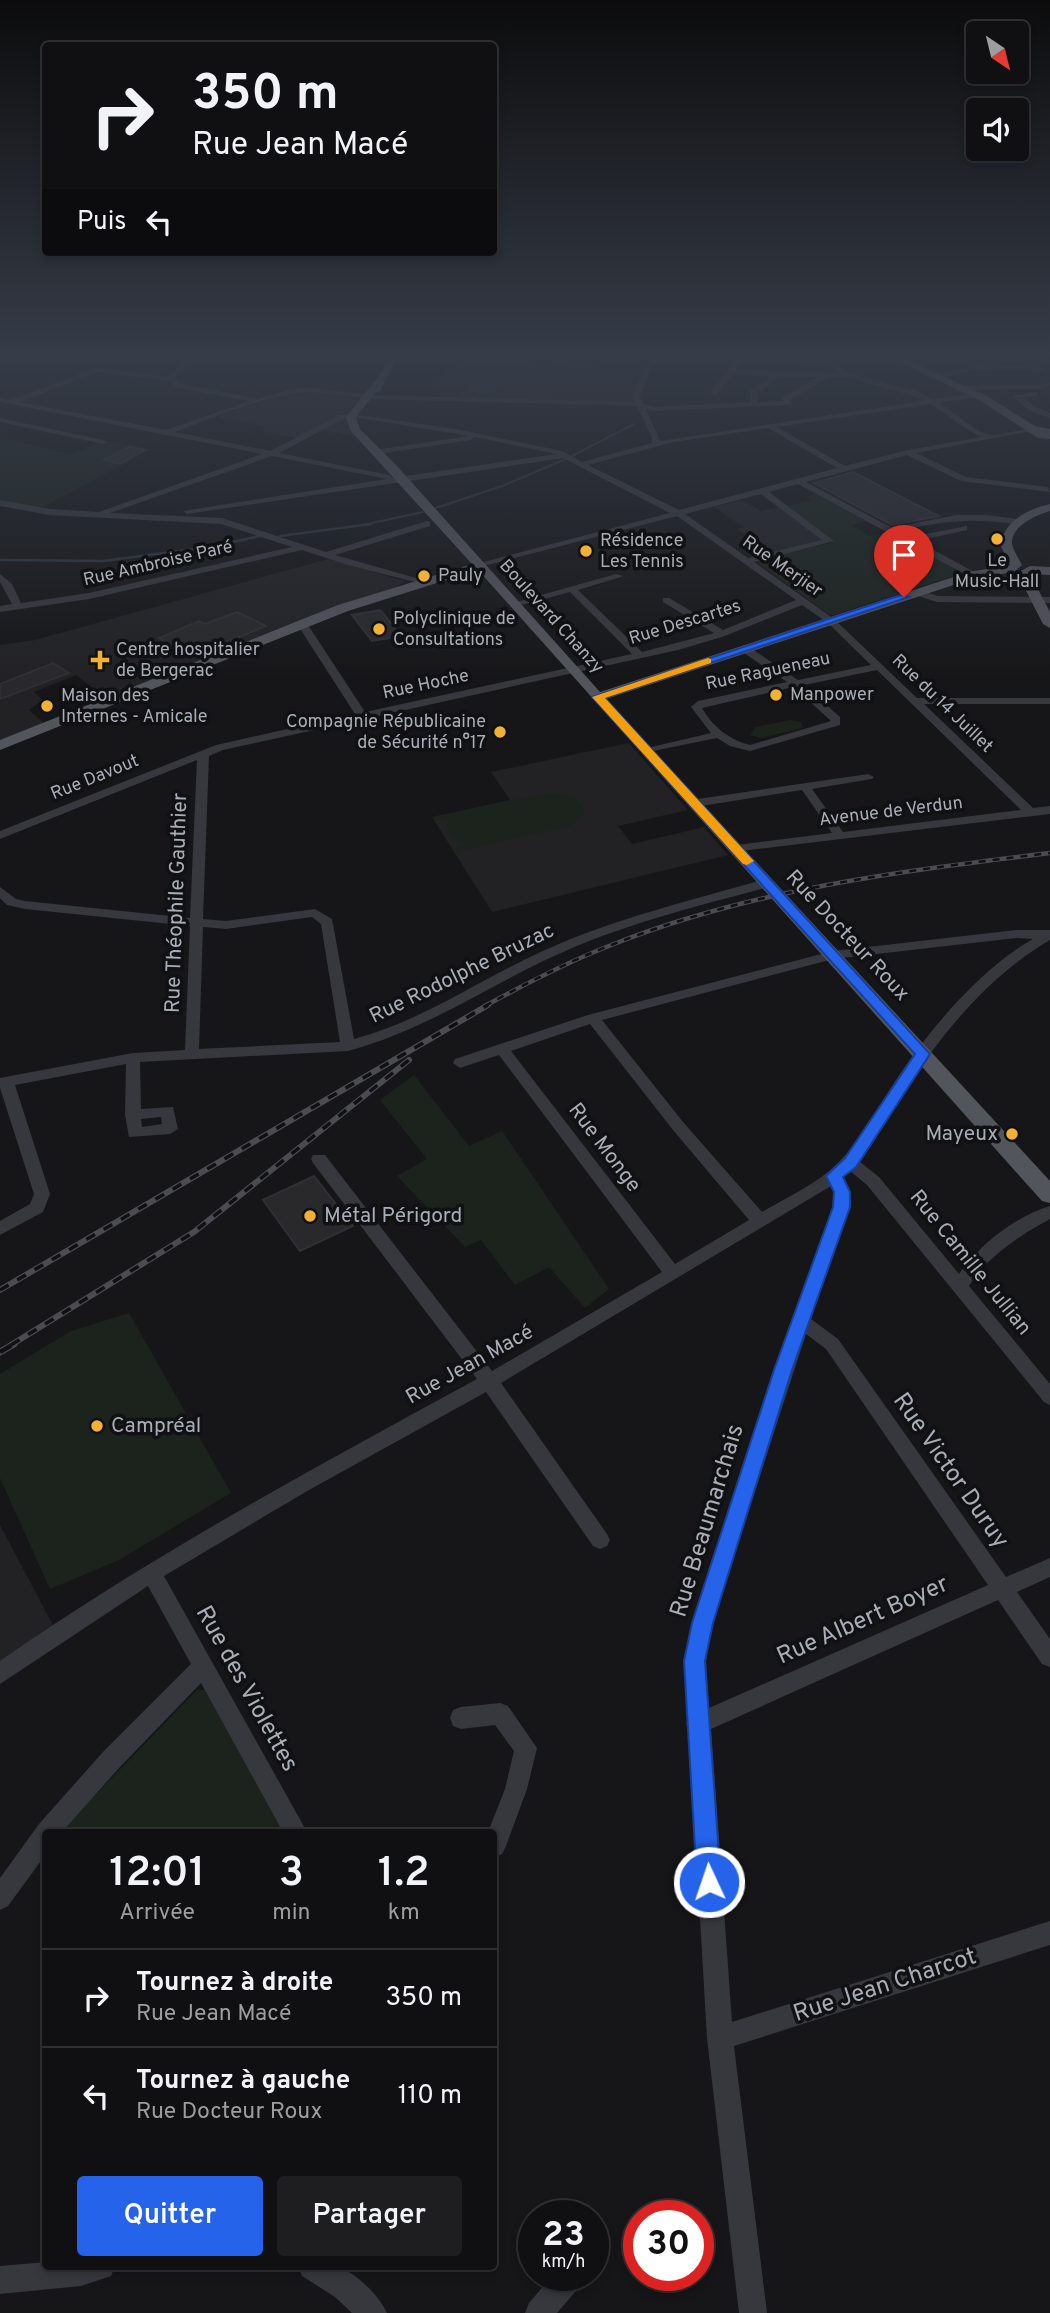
<!DOCTYPE html>
<html lang="fr">
<head>
<meta charset="utf-8">
<style>
	:root { --surface:#101012; --page:#1e1e20; --text:#f1f3f6; --muted:#9c9d9f; --line:#303032; --accent:#2563eb }
	body { margin:0; font-family:Overpass,sans-serif; background:var(--page); color:var(--text); height:100vh; display:flex; flex-direction:column; font-size:26px; white-space:nowrap }
	* { box-sizing:border-box; margin:0 }
	p { font-size:23px; color:var(--muted) }
	.icon { flex:none; width:38px; height:38px; fill:none; stroke:currentColor; stroke-width:2; stroke-linecap:round; stroke-linejoin:round }
	.map { position:relative; flex:1; overflow:hidden }
	.details { position:absolute; left:42px; top:1829px; width:455px; height:441px; display:flex; flex-direction:column; background:var(--surface); border-radius:7px; box-shadow:0 4px 10px #0003,0 0 0 2px var(--line) }
	.details>* { flex:none }
	.guide { position:absolute; left:42px; top:42px; width:455px; height:214px; border-radius:7px; box-shadow:0 4px 10px #0003,0 0 0 2px var(--line); background:#101012; color:var(--text); overflow:hidden }
	.needle { width:46px; rotate:145deg }
	.tools { position:absolute; left:966px; top:21px; display:grid; gap:14px }
	.tools a { display:grid; place-items:center; width:63px; height:63px; border-radius:7px; background:var(--surface); box-shadow:0 4px 10px #0003,0 0 0 2px var(--line); font-size:35px }
	.speed { position:absolute; left:518px; top:2200px; display:flex; gap:14px; font-size:35px; font-weight:700; text-align:center }
	.speed>* { display:grid; place-content:center; width:91px; height:91px; border-radius:50%; background:var(--surface); box-shadow:0 4px 10px #0003,0 0 0 2px var(--line); line-height:1 }
	.speed small { font-size:18px; font-weight:400 }
	.speed .limit { border:10px solid #d22; background:#fff; color:#111 }
	.pin { position:absolute; display:grid; place-items:center; width:60px; height:60px; color:#fff; margin:-72px -30px; border-radius:50% 50% 50% 0; rotate:-45deg; box-shadow:0 0 7px #0007 }
	.pin .icon { rotate:45deg }
	.me { position:absolute; width:77px; margin:-38px; rotate:357deg; stroke-linejoin:round; filter:drop-shadow(0 0 5px #0008) }
	.turn { display:flex; align-items:center; gap:24px; height:147px; padding:0 35px; font-size:32px }
	.turn .icon { width:91px; height:91px; stroke-width:2.5 }
	.turn b { display:block; font-size:49px; line-height:60px }
	.then { display:flex; align-items:center; height:66px; padding:0 35px; background:#0003; gap:14px; font-size:26px }
	.eta { display:flex; justify-content:space-evenly; align-items:center; height:119px; text-align:center }
	.eta b { font-size:42px; font-weight:600; line-height:49px }
	.button { display:flex; gap:14px; margin-top:auto; padding:14px 35px }
	.button a { flex:1; height:80px; border-radius:7px; background:var(--accent); color:#fff; font-size:28px; font-weight:600; line-height:80px; text-align:center }
	.button a+a { background:var(--page); color:var(--text) }
	ul { padding:0; list-style:none }
	li { display:flex; align-items:center; gap:21px; height:98px; padding:0 35px; border-top:2px solid var(--line) }
	li div { flex:1 }
	li b { display:block; font-size:26px }
	li em { font-style:normal }
	.map>svg:first-child { display:block }
	.built { fill:#222225 }
	.green { fill:#1c231d }
	.lines { fill:none; stroke-linecap:round; stroke-linejoin:round }
	.stream-far1 { stroke:#2c353c; stroke-width:2 }
	.stream { stroke:#2c353c; stroke-width:2.5 }
	.building { fill:#29292c; stroke:#303034; stroke-width:2 }
	.minor { fill:#37383d; fill-rule:evenodd }
	.major { fill:#53555c; fill-rule:evenodd }
	.rail-far2-casing { stroke:#4a4c52; stroke-width:4.5 }
	.rail-far1-casing { stroke:#4a4c52; stroke-width:6 }
	.rail-casing { stroke:#4a4c52; stroke-width:7 }
	.rail-far2 { stroke:#111113; stroke-width:2.5; stroke-dasharray:7; stroke-linecap:butt }
	.rail-far1 { stroke:#111113; stroke-width:3.5; stroke-dasharray:10; stroke-linecap:butt }
	.rail { stroke:#111113; stroke-width:4.5; stroke-dasharray:13; stroke-linecap:butt }
	.route { fill:#2563eb; stroke:#184099; stroke-width:2 }
	.slow { fill:#f59e0b }
	.poi-dot { fill:#f2b134; stroke:#111113; stroke-width:2.5 }
	.labels { text-anchor:middle; dominant-baseline:central; stroke-width:7; stroke-linejoin:round; paint-order:stroke }
	.far-poi-label { font-size:18px; fill:#a8adb8; stroke:#111113; text-anchor:start }
	.far-street-label { font-size:18px; fill:#a8adb8; stroke:#111113 }
	.street-label { font-size:21px; fill:#a8adb8; stroke:#111113 }
	.poi-label { font-size:21px; fill:#a8adb8; stroke:#111113; text-anchor:start }
	.near-street-label { font-size:24px; fill:#a8adb8; stroke:#111113 }
</style>
</head>
<body>
<div class="map">
<svg width="1050" height="2313" viewBox="0 0 1050 2313">
	<rect width="100%" height="100%" fill="#161618"/>
	<g class="built">
		<polygon points="460,356 530,356 528,365 549,366 553,359 592,362 591,366 644,370 632,395 634,403 458,397 462,390 436,388 446,370 453,370"/>
		<polygon points="312,391 363,400 346,422 356,437 315,428 295,438 260,431 267,427 217,417 289,394 300,397"/>
		<polygon points="743,500 761,511 783,507 826,539 773,554 737,529 744,527 714,507"/>
		<polygon points="328,559 405,581 396,587 277,629 105,698 76,675 34,692 43,700 29,710 44,723 0,741 0,645 35,640"/>
		<polygon points="629,743 688,810 618,826 632,844 704,827 728,855 492,912 432,817 510,800 491,772"/>
		<polygon points="0,1525 57,1633 0,1675"/>
	</g>
	<g class="green">
		<polygon points="0,438 73,454 98,442 109,441 151,449 45,506 31,508 0,501"/>
		<polygon points="817,493 866,521 853,525 869,536 891,532 962,573 834,615 828,614 758,563 762,559 831,543 833,541 787,506 812,500 806,496"/>
		<polygon points="790,720 801,722 803,728 761,738 750,735 756,727"/>
		<path d="M547 793C562 793 577 795 584 809L582 817 569 826 456 852 454 848 466 845 448 834 446 826 450 818 436 821 433 817Z"/>
		<polygon points="414,1075 469,1146 502,1131 609,1289 585,1308 549,1267 515,1285 481,1240 465,1247 397,1176 427,1159 380,1100"/>
		<polygon points="129,1313 231,1493 119,1560 50,1589 0,1478 0,1374 71,1331"/>
		<polygon points="197,1690 205,1690 286,1832 65,1832 69,1822"/>
	</g>
	<g class="lines">
		<g class="stream-far1">
			<polyline points="572,456 634,424"/>
			<polyline points="436,508 502,486 566,459"/>
			<polyline points="363,525 423,512"/>
		</g>
		<g class="stream">
			<polyline points="280,536 371,524"/>
			<polyline points="0,560 103,561 210,547 260,536"/>
		</g>
	</g>
	<g class="building">
		<polygon points="473,380 499,381 494,392 477,393 478,390 470,390"/>
		<polygon points="129,447 145,450 120,464 104,460"/>
		<polygon points="853,472 913,503 939,516 892,525 814,483"/>
		<polygon points="380,610 382,612 401,636 372,641 352,615"/>
		<polygon points="237,612 266,626 192,656 159,638 199,621 205,624"/>
		<polygon points="53,663 69,673 0,699 0,684"/>
		<polygon points="314,1176 353,1226 300,1251 263,1200"/>
	</g>
	<g class="lines">
		<g class="minor">
			<path d="M185 356H192L176 376 179 383 258 399 292 389 311 388 371 395 635 402 632 397 638 380 652 356H659L646 380 640 397 643 403 654 407 750 402V391L770 377 733 374 717 395 710 393 739 356 831 360 849 373 919 392 932 399 980 393 977 397 939 403C954 411 977 435 993 435 1006 434 1020 430 1033 428L1037 430 916 453 966 477 1048 487 1050 492 961 481 907 455 806 482 892 528 956 515H987L1023 520V524L1020 525C978 517 940 521 899 531L910 537 967 526V530L917 541 976 573V577H970L798 484 769 492 834 541 754 562 834 619 917 698H1050V704H924L1033 808 1050 806V814L733 852 731 849 737 845 832 833 802 790 695 807 689 803 691 800 868 774 874 777 872 779 812 789 843 832 1021 810 877 670 804 685 840 717V725L750 751 730 746 717 738 643 753V749L711 733 691 707 698 701 787 682 741 651V647H749L798 680 871 665 828 623 802 605 722 637 678 650 223 750 209 756 203 919 226 921 315 909 332 919 354 1039C422 1021 479 980 543 951 613 919 689 901 762 880L767 879 773 883 772 886C698 906 622 924 552 957 481 990 425 1030 348 1051L140 1062 141 1109 173 1107 178 1129 170 1134 129 1137 125 1115 126 1064 15 1085 50 1194 43 1212 0 1235V1221L30 1204 34 1194 0 1088V1078L133 1053 185 1050 190 926 25 909 7 905 0 898V887L16 899 25 901 190 918 197 760 0 839V831L216 745 355 714 297 624 298 622H306L365 712 632 654 570 592 514 607 509 604 616 574 624 576 578 590 642 652 714 633 663 602V598H669L723 630 796 600 677 516 476 568V564L670 513 563 458 187 514 183 511 387 479 272 456 110 513 222 518 326 552 427 521 430 522V526L335 555 423 580V584L348 565 302 550 89 599 0 612V606L12 604 0 582V574L12 584 21 603 89 593 292 547 221 524 50 515 0 506V500L50 509 99 512 262 454 0 402V398L11 400 95 368 169 377ZM745 358 829 364 839 373 736 370ZM96 372 170 381 174 387 249 401 166 430 20 402ZM780 377H819L783 397V401L758 402 757 394ZM829 377H846L913 396 923 401 660 441 646 409 654 411 788 405 792 403 790 400ZM311 392 373 399 637 406 652 437V443L582 462 562 451 456 429 358 415H339L270 451 175 432C218 416 264 395 311 392ZM930 404C948 414 962 428 981 437L908 450 845 466 777 427ZM354 417 469 436 375 450 378 454 471 440 474 437 557 454 392 478 389 475 279 453 343 419ZM768 428 837 468 679 510 588 465 674 442ZM761 494 822 540 748 558 685 514ZM794 687 831 721 750 745C729 740 712 726 702 708ZM312 917 321 924 340 1042 199 1049 203 927 226 929ZM161 1117 162 1124 142 1127 141 1119Z"/>
			<polygon points="979,365 1040,367 1044,369 1040,371 979,369 938,378 934,376"/>
			<polygon points="1050,382 1050,386 1037,389 964,390 960,388 964,386 1037,385"/>
			<polygon points="1037,392 1037,396 1023,397 1034,406 1050,413 1050,418 1028,410 1013,396"/>
			<polygon points="0,418 103,440 107,442 103,444 0,422"/>
			<polygon points="918,590 938,596 1050,597 1050,603 937,602 915,595 915,591"/>
			<path d="M1016 930H1050V940C993 973 945 1029 909 1084 892 1110 878 1137 859 1161L879 1177 959 1274C979 1245 1016 1216 1050 1206V1219C1019 1236 988 1256 969 1286L1050 1384V1405L1044 1402 867 1185 850 1171 843 1177 850 1192 849 1207 811 1319 838 1339 1006 1577 1050 1558V1577L1017 1592 1050 1639V1667L1042 1664 998 1600 711 1729 732 2022 1050 1921V1945L734 2046 767 2313H739L707 2038 689 1730 686 1724 688 1719 684 1661 692 1623 719 1547 748 1452 833 1207 834 1192 831 1186 501 1383 607 1534 610 1540 607 1546 600 1549 593 1546 486 1392 309 1490 164 1576 307 1832H283L201 1683 119 1768 62 1832H46V1854L8 1906 0 1910V1878L39 1824 103 1752 191 1664 148 1586 0 1684V1661C152 1555 314 1468 477 1379L313 1163 311 1159 313 1155H325L492 1371 662 1272 499 1055 460 1068 453 1063 455 1059 588 1015 833 951ZM1016 938 1033 939C980 969 929 1030 896 1080 878 1108 862 1139 838 1163 817 1184 787 1197 762 1212L683 1122 602 1020 833 959ZM590 1024 673 1130 749 1220 675 1264 511 1051ZM806 1334 826 1349 988 1585 709 1708 706 1661 712 1623Z"/>
			<polygon points="500,1703 508,1706 537,1748 527,1789 506,1846 502,1854 494,1858 494,1832 488,1832 505,1789 514,1751 495,1725 461,1729 453,1726 450,1718 453,1710 461,1707"/>
			<polygon points="46,2262 46,2266 115,2266 111,2276 81,2286 0,2294 0,2266"/>
			<path d="M298 2266C310 2266 327 2263 338 2267 356 2272 380 2297 387 2313H352L335 2297 302 2276Z"/>
			<polygon points="553,2275 585,2275 581,2285 557,2313 525,2313 529,2303"/>
		</g>
		<g class="major">
			<path d="M389 356H399L380 391 376 392 356 417 360 429 397 466 600 692 969 572 1010 565 1000 544C1006 520 1028 509 1050 504V511C1037 515 1010 526 1012 544 1013 550 1019 559 1022 565L1014 572 975 578 606 699 1050 1181V1203L1042 1201 478 570 348 611 0 750V740L338 605 472 564 350 430 346 417 379 376Z"/>
			<polygon points="886,356 899,356 987,396 1035,426 1050,429 1050,439 1038,438 979,400"/>
			<polygon points="1030,566 1050,567 1050,575 1030,574 1050,612 1050,628 1043,624 1017,573"/>
		</g>
		<g class="rail-far2-casing">
			<path id="rail-far2" d="M485 1006C527 983 569 961 614 944 753 889 903 871 1050 853"/>
		</g>
		<g class="rail-far1-casing">
			<g id="rail-far1">
				<polyline points="0,1290 488,1005"/>
				<polyline points="11,1345 194,1232 409,1060"/>
			</g>
		</g>
		<g class="rail-casing">
			<polyline id="rail" points="0,1352 14,1344"/>
		</g>
		<use href="#rail-far2" class="rail-far2"/>
		<use href="#rail-far1" class="rail-far1"/>
		<use href="#rail" class="rail"/>
	</g>
	<linearGradient id="sky" x2="0" y2="1"><stop stop-color="#0c0c0d"/><stop offset="0.52" stop-color="#363c48"/><stop offset="1" stop-color="#363c48" stop-opacity="0"/></linearGradient>
	<rect width="1050" height="680" fill="url(#sky)"/>
	<polygon class="route" points="901,595 909,597 605,698 930,1054 856,1167 843,1177 850,1192 850,1207 792,1370 713,1623 705,1661 721,1882 718,1891 709,1894 701,1891 697,1882 684,1661 692,1623 774,1370 833,1207 834,1192 826,1176 845,1158 915,1054 592,697"/>
	<polygon class="slow" points="708,658 711,659 711,663 605,698 752,859 754,861 747,865 743,864 592,697"/>
	<g class="poi-dot">
		<circle cx="997" cy="539" r="7"/>
		<circle cx="586" cy="551" r="7"/>
		<circle cx="424" cy="576" r="7"/>
		<circle cx="379" cy="629" r="7"/>
		<path d="M96.5 649.5h7v7h7v7h-7v7h-7v-7h-7v-7h7z"/>
		<circle cx="776" cy="695" r="7"/>
		<circle cx="47" cy="706" r="7"/>
		<circle cx="500" cy="732" r="7"/>
		<circle cx="1012" cy="1134" r="7"/>
		<circle cx="310" cy="1216" r="7"/>
		<circle cx="97" cy="1426" r="7"/>
	</g>
	<g class="labels">
		<g class="far-poi-label">
			<text x="600" y="541">Résidence<tspan x="600" dy="21">Les Tennis</tspan></text>
			<text x="997" y="561" text-anchor="middle">Le<tspan x="997" dy="21">Music-Hall</tspan></text>
			<text x="438" y="576">Pauly</text>
			<text x="393" y="619">Polyclinique de<tspan x="393" dy="21">Consultations</tspan></text>
			<text x="116" y="650">Centre hospitalier<tspan x="116" dy="21">de Bergerac</tspan></text>
			<text x="790" y="695">Manpower</text>
			<text x="61" y="696">Maison des<tspan x="61" dy="21">Internes - Amicale</tspan></text>
			<text x="486" y="722" text-anchor="end">Compagnie Républicaine<tspan x="486" dy="21">de Sécurité n°17</tspan></text>
		</g>
		<g class="far-street-label">
			<text transform="translate(158 564) rotate(-13)">Rue Ambroise Paré</text>
			<text transform="translate(782 567) rotate(35)">Rue Merjier</text>
			<text transform="translate(551 617) rotate(48)">Boulevard Chanzy</text>
			<text transform="translate(685 623) rotate(-17)">Rue Descartes</text>
			<text transform="translate(768 672) rotate(-12)">Rue Ragueneau</text>
			<text transform="translate(426 685) rotate(-12)">Rue Hoche</text>
			<text transform="translate(942 704) rotate(44)">Rue du 14 Juillet</text>
			<text transform="translate(95 778) rotate(-22)">Rue Davout</text>
			<text transform="translate(891 812) rotate(-7)">Avenue de Verdun</text>
		</g>
		<g class="street-label">
			<text transform="translate(177 903) rotate(-88)">Rue Théophile Gauthier</text>
			<text transform="translate(847 936) rotate(47)">Rue Docteur Roux</text>
			<text transform="translate(462 974) rotate(-26)">Rue Rodolphe Bruzac</text>
			<text transform="translate(604 1148) rotate(53)">Rue Monge</text>
			<text transform="translate(970 1263) rotate(51)">Rue Camille Jullian</text>
			<text transform="translate(470 1365) rotate(-29)">Rue Jean Macé</text>
		</g>
		<g class="poi-label">
			<text x="998" y="1134" text-anchor="end">Mayeux</text>
			<text x="324" y="1216">Métal Périgord</text>
			<text x="111" y="1426">Campréal</text>
		</g>
		<g class="near-street-label">
			<text transform="translate(950 1471) rotate(55)">Rue Victor Duruy</text>
			<text transform="translate(708 1521) rotate(-73)">Rue Beaumarchais</text>
			<text transform="translate(863 1621) rotate(-24)">Rue Albert Boyer</text>
			<text transform="translate(246 1689) rotate(61)">Rue des Violettes</text>
			<text transform="translate(885 1986) rotate(-18)">Rue Jean Charcot</text>
		</g>
	</g>
</svg>
<div class="tools">
<a><svg class="needle" viewBox="-14 -14 28 28"><path d="M0-13l5 13h-10z" fill="#e53935"/><path d="M0 13l5-13h-10z" fill="#9c9d9f"/></svg></a>
<a><svg class="icon" aria-label="sound" viewBox="0 0 24 24"><path d="M4 9h4l5-4v14l-5-4H4zM17 9q2 3 0 6"/></svg></a>
</div>
<div class="speed"><div>23<small>km/h</small></div><div class="limit">30</div></div>
<div class="pin" style="left:904px;top:597px;background:#d93025"><svg class="icon" aria-label="arrive" viewBox="0 0 24 24"><path d="M6 21V4h12l-3 4 3 4H6"/></svg></div>
<svg class="me" style="left:709px;top:1882px" viewBox="-20 -20 40 40"><circle r="17" fill="#2563eb" stroke="#fff" stroke-width="3"/><path d="M0-11L8 9 0 5-8 9z" fill="#fff"/></svg>
<div class="guide">
<div class="turn"><svg class="icon" aria-label="right" viewBox="0 0 24 24"><path d="M7 20v-9h11M14 6l5 5-5 5"/></svg><div><b>350 m</b>Rue Jean Macé</div></div>
<div class="then">Puis<svg class="icon" aria-label="left" viewBox="0 0 24 24"><path d="M17 20v-9H6M10 6l-5 5 5 5"/></svg></div>
</div>
<section class="details">
<div class="eta">
<div><b>12:01</b><p>Arrivée</p></div>
<div><b>3</b><p>min</p></div>
<div><b>1.2</b><p>km</p></div>
</div>
<ul>
<li><svg class="icon" aria-label="right" viewBox="0 0 24 24"><path d="M7 20v-9h11M14 6l5 5-5 5"/></svg><div><b>Tournez à droite</b><p>Rue Jean Macé</p></div><em>350 m</em></li>
<li><svg class="icon" aria-label="left" viewBox="0 0 24 24"><path d="M17 20v-9H6M10 6l-5 5 5 5"/></svg><div><b>Tournez à gauche</b><p>Rue Docteur Roux</p></div><em>110 m</em></li>
</ul>
<div class="button"><a>Quitter</a><a>Partager</a></div>
</section>
</div>
</body>
</html>
